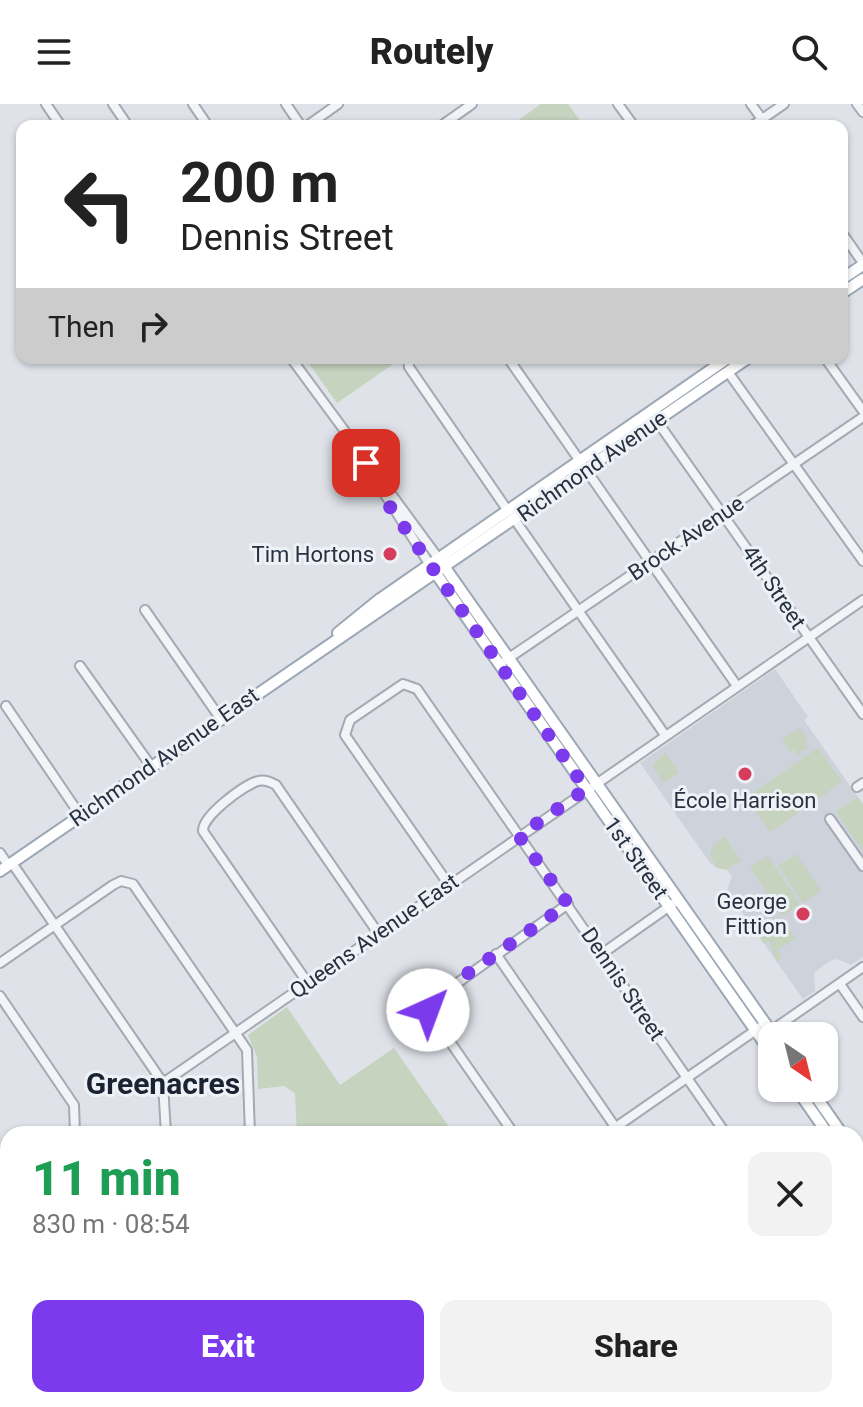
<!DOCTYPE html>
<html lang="en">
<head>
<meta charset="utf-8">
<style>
	:root { --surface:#fff; --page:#f2f2f2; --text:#222; --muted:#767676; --accent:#7c3aed }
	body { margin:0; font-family:Roboto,sans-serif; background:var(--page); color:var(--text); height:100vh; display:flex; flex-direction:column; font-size:30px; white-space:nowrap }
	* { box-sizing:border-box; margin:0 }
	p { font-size:26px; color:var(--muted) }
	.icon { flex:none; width:44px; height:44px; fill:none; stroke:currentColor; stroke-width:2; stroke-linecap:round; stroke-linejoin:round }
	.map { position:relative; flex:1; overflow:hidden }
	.drawer { position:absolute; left:0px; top:1022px; width:864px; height:282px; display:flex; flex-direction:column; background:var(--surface); border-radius:24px 24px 0 0; box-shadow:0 2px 6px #0004 }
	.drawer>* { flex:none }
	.banner { position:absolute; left:16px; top:16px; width:832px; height:244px; border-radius:16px; box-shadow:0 2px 6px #0004; background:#fff; color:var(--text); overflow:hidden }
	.needle { width:52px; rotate:145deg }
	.controls { position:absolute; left:758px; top:918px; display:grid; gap:16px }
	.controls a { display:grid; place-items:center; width:80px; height:80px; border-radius:16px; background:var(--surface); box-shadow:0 2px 6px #0004; font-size:40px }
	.pin { position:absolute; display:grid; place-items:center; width:68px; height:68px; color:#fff; margin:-34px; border-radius:16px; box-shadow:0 4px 12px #0006 }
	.me { position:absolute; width:88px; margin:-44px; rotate:43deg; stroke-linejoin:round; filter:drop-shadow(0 0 6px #0008) }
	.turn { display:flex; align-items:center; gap:28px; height:168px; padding:0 32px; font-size:36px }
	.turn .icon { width:104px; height:104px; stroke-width:2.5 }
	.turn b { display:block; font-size:56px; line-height:68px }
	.then { display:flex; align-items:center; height:76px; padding:0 32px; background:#0003; gap:16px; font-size:30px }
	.round { display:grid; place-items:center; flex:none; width:84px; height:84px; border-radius:16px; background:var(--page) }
	.overview { display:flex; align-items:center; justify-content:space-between; height:136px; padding:0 32px }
	h1 { font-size:48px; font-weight:800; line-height:60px; color:#1e9e55 }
	.action { display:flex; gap:16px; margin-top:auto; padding:16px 32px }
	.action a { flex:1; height:92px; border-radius:16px; background:var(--accent); color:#fff; font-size:32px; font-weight:800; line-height:92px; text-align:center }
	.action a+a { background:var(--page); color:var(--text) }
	header { display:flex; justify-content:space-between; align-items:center; height:104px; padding:0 32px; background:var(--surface); font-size:36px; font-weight:800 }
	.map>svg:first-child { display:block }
	.built { fill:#cdd2db }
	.green { fill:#c5d3bf }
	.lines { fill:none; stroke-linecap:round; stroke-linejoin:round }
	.minor-casing { stroke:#a4aab3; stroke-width:12 }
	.major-casing { stroke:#9da8b5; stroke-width:14 }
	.minor { stroke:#f2f4f7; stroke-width:8 }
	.major { stroke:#fff; stroke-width:10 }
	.route { stroke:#7c3aed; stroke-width:14; stroke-dasharray:0 25.2 }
	.poi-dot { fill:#d43d5c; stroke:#eef2f6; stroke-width:3 }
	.labels { text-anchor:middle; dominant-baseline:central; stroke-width:6; stroke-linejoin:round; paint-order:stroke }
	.street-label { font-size:22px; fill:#273141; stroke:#eef2f6 }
	.poi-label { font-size:22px; fill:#273141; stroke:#eef2f6; text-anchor:end }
	.district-label { font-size:30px; font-weight:bold; fill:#192331; stroke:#eef2f6 }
</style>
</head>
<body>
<header><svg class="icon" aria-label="menu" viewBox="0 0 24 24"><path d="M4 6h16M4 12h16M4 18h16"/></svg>Routely<svg class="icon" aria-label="search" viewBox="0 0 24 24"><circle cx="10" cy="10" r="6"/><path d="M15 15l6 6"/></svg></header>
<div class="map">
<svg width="863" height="1303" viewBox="0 0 863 1303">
	<rect width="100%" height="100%" fill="#dfe3e9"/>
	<polygon class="built" points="775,565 808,613 804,616 863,700 863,853 851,861 837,855 828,858 814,869 815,887 803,895 727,787 732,772 727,766 733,761 717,764 710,759 640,659"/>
	<g class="green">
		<polygon points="541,0 568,0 584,22 510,22"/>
		<polygon points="305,254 402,254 337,299"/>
		<polygon points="800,624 808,636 804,639 808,643 797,651 795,645 790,648 782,636"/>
		<polygon points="818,644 842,678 770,728 746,693"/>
		<polygon points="665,648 679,668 663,679 653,662"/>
		<polygon points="858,693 863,700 863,747 836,708"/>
		<polygon points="725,733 741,756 727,766 717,764 710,751 713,741"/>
		<polygon points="796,750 821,787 803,799 778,762"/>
		<polygon points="768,752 800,800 783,812 750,764"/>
		<polygon points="784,817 796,835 777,846 782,854 777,858 769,836 764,840 760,834"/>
		<polygon points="287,903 340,981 394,944 454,1030 297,1030 295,989 284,982 258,985 257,953 248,931"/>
	</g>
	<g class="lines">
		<g class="minor-casing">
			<g id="minor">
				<polyline points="46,0 61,22"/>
				<polyline points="113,0 128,22"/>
				<polyline points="193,0 208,22"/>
				<polyline points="286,0 301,22"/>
				<polyline points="618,0 634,22"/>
				<polyline points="751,0 767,22"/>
				<polyline points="857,0 863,8"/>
				<polyline points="307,22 338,0"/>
				<polyline points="441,22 472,0"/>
				<polyline points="752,22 784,0"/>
				<polyline points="842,129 863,159"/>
				<polyline points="291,254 439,455"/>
				<polyline points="408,254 409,263 508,407"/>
				<polyline points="508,254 737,582"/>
				<polyline points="825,254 863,307"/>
				<polyline points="728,268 863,457"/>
				<polyline points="657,317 863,610"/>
				<polyline points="372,370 430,461"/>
				<polyline points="515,416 665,631"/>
				<polyline points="145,506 220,614"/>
				<polyline points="506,556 863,313"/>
				<polyline points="80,562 151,662"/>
				<polyline points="6,602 80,711"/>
				<polyline points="857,683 863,679"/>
				<polyline points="830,715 863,762"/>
				<polyline points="0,749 8,761"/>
				<polyline points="12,759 163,979 166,1030"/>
				<polyline points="449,781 345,631 350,616 403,580 417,585 726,1030"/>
				<polyline points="603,849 674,799"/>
				<polyline points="496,850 620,1030"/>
				<polyline points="0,859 113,781 121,777 133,780 247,946 250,1030"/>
				<path d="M307 878 203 727C202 712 244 681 258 677 265 675 271 678 276 681L378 829"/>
				<polyline points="840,880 863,913"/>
				<polyline points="0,892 74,1001 75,1030"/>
				<polyline points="768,929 863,863"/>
				<polyline points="163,979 863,496"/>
				<polyline points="514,1030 428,906 428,900 568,800"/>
				<polyline points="606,1030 766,919"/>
				<polyline points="0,1112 8,1112"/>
				<polyline points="856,1183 863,1178"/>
				<polyline points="856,1222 863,1232"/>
				<polyline points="0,1255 8,1255"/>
				<polyline points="227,1296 227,1303"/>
				<polyline points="466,1296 482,1303"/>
				<polyline points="800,1296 805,1303"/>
				<polyline points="386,1303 389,1296"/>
				<polyline points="682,1303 691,1296"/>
			</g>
		</g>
		<g class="major-casing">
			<g id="major">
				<polyline points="842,175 863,161"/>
				<polyline points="842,189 863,175"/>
				<polyline points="439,455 774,932"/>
				<polyline points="430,461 772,950"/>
				<polyline points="338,529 380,495 728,254"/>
				<polyline points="0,767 748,254"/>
				<polyline points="796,984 828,1030"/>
				<polyline points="810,984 842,1030"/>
				<polyline points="856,1050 863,1060"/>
				<polyline points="856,1071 863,1081"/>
			</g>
		</g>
		<use href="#minor" class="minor"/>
		<use href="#major" class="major"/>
	</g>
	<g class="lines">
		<polyline class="route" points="366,359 388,400 586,685 519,732 568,800 431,895 428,906"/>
	</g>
	<g class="poi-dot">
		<circle cx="390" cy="450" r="8"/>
		<circle cx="745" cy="670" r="8"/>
		<circle cx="803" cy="810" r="8"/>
	</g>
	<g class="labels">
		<g class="street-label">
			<text transform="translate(592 362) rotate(-35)">Richmond Avenue</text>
			<text transform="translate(686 434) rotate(-34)">Brock Avenue</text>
			<text transform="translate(774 483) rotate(56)">4th Street</text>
			<text transform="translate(164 653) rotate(-35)">Richmond Avenue East</text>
			<text transform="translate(636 754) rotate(55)">1st Street</text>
			<text transform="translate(374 832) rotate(-35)">Queens Avenue East</text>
			<text transform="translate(623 880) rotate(56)">Dennis Street</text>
		</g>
		<g class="poi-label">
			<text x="374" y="450">Tim Hortons</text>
			<text x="745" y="696" text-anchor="middle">École Harrison</text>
			<text x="787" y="797">George<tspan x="787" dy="25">Fittion</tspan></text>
		</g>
		<g class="district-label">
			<text x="163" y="979">Greenacres</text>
		</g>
	</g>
</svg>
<div class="controls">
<a><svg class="needle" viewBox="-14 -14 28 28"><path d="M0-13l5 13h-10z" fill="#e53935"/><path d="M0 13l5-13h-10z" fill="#767676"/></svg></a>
</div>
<div class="pin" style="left:366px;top:359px;background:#d93025"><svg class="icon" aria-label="arrive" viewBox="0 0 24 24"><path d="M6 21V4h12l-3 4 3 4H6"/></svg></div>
<svg class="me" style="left:428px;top:906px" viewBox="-20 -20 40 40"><circle r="19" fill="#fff"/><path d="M0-13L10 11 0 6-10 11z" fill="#7c3aed"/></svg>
<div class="banner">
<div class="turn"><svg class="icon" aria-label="left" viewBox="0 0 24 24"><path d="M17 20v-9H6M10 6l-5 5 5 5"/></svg><div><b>200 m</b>Dennis Street</div></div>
<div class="then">Then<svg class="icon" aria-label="right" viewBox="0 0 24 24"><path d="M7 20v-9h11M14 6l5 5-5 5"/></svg></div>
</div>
<section class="drawer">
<div class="overview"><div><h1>11 min</h1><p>830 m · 08:54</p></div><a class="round"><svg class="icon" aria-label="close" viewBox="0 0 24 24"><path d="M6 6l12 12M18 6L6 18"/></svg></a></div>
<div class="action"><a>Exit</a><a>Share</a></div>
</section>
</div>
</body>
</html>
